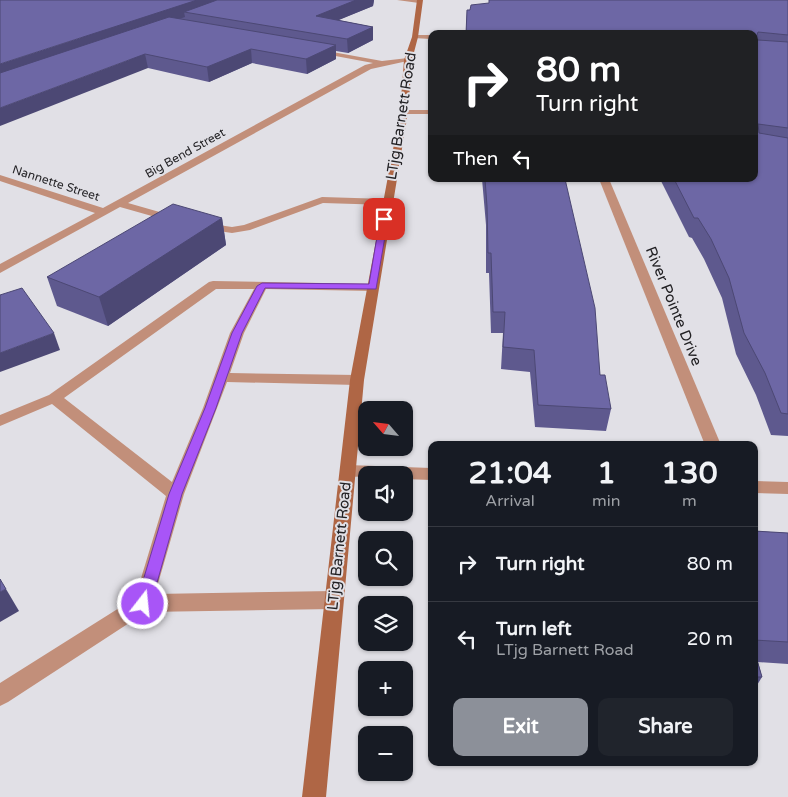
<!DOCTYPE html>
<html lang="en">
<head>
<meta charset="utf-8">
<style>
	:root { --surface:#171b24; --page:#20242c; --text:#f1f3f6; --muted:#9ea1a6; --line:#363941; --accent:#8c9099 }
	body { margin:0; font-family:"Varela Round",sans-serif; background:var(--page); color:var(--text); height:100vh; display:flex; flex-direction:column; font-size:19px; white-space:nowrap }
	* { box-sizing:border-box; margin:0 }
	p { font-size:16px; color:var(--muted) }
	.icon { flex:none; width:28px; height:28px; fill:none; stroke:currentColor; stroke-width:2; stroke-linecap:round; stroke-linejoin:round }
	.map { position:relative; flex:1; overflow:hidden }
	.panel { position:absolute; left:428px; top:441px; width:330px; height:325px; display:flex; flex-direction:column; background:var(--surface); border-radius:10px; box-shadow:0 1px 4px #0004 }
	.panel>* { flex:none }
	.top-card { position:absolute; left:428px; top:30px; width:330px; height:152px; border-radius:10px; box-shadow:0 1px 4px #0004; background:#202124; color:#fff; overflow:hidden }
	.needle { width:32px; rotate:298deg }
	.buttons { position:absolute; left:358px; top:401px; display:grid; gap:10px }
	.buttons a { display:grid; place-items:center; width:55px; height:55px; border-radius:10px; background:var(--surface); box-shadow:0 1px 4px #0004; font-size:25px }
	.pin { position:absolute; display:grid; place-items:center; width:42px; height:42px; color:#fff; margin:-21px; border-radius:10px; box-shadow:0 2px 8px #0006 }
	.me { position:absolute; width:55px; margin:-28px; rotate:16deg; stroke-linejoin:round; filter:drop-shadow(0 0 4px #0008) }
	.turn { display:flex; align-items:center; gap:18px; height:105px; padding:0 25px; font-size:22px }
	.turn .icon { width:65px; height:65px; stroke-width:2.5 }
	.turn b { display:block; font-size:35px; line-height:42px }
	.then { display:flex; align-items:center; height:48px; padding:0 25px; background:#0003; gap:10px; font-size:19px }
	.eta { display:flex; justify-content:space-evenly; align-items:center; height:85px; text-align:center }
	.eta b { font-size:30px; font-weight:800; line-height:35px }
	.primary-button { display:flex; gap:10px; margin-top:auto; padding:10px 25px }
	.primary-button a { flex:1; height:58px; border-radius:10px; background:var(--accent); color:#fff; font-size:20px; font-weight:800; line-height:58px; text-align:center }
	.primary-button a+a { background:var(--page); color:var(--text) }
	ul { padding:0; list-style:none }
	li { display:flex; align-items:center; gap:15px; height:75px; padding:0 25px; border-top:1px solid var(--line) }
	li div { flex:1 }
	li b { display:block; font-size:19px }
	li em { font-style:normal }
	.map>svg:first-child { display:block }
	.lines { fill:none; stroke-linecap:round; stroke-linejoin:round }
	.lane { fill:#c28f7a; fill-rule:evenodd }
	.street { fill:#c28f7a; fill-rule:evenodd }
	.secondary { fill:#af6645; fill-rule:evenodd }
	.wall { fill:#5e598e }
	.shaded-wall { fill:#4c4874 }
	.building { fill:#6d67a5; stroke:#4c4874 }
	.route { fill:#a855f7; stroke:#6d37a1 }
	.labels { text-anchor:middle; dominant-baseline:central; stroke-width:4; stroke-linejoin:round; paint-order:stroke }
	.far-street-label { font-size:12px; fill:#222124; stroke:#e1e0e6 }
	.street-label { font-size:15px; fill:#222124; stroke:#e1e0e6 }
</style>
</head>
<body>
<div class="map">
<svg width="788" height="797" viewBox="0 0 788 797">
	<rect width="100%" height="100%" fill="#e1e0e6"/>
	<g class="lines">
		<polygon class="lane" points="397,0 421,0 422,1 419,3"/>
		<g class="street">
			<polygon points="415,35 431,35 431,39 413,38 413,36"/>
			<polygon points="316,49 382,61 408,58 412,60 371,69 128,203 177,217 178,219 177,221 173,222 120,207 0,273 0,264 95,213 0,181 0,175 103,208 365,65 373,63 314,52 313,51"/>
			<rect x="401" y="110" width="30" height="4"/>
			<polygon points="599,179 609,179 721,445 705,445"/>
			<polygon points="322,197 387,199 392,202 387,205 323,203 250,230 232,233 205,229 200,226 205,223 232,227 244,225"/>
			<path d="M213 281 377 284 379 287 373 291 266 289 244 333 230 373 357 375 362 377 364 380 362 383 357 385 227 382 184 494 155 594 333 591 340 594 343 600 340 606 333 609 146 612 8 702 0 706V683L135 598 166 496 52 404 0 426V415L49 395 209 282ZM216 289H254L230 333 203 408 172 482 64 398Z"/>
			<polygon points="348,465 431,468 431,480 404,479 404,475 348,477 342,475 340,471 342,467"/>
			<polygon points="754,481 788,482 788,494 754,493"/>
		</g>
		<polygon class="secondary" points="417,0 423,0 418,37 412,60 408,112 364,380 326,797 302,797 350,380 400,112 404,60 412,37"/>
	</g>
	<g class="wall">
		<polygon points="0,0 374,0 373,6 338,20 373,27 373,40 348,53 336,51 336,59 307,74 252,63 209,82 148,68"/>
		<polygon points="788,0 788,436 771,435 756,395 736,354 722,298 704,259 692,238 689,237 660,179 754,179 754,34 466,34 467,10"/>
		<polygon points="482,179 565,179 600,375 611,409 606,431 535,427 530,372 501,369 503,333 491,333 489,273 486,273 486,225"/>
		<polygon points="222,218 226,245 108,326 57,306 47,277"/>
		<polygon points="754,531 788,533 788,664 758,662 762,677 754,690"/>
	</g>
	<g class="shaded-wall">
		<polygon points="197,0 235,0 184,12 185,17 0,81 0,64"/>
		<polygon points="356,0 374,0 373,6 317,29 316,16"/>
		<polygon points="373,27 373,40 348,53 347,39"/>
		<polygon points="336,45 336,59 307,74 306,59"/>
		<polygon points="251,49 252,63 209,82 207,67"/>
		<polygon points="145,54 148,68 0,126 0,108"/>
		<polygon points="222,218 226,245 108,326 99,297"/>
		<polygon points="54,333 60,350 0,372 0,353"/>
		<polygon points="6,589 19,611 0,622 0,592"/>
	</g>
	<g class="building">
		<polygon points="0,0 197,0 0,64"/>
		<polygon points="217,0 356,0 316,16 373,27 347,39 184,12"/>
		<polygon points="489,0 788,0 788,35 758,32 756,38 758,40 788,42 788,128 758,124 759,133 788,138 788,414 781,413 765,373 744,333 729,278 711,239 698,218 694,218 674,179 754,179 754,34 466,34 467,10 470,10 471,5 489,3"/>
		<polygon points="169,17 336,45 306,59 251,49 207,67 145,54 0,108 0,73"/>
		<polygon points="485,179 565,179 595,308 600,375 605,375 611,409 538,405 534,350 503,347 505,312 493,312 491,253 488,253 487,206"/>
		<polygon points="173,204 222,218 99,297 47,277"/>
		<polygon points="22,288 54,333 0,353 0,295"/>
		<polygon points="754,531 788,533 788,642 754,640"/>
		<polygon points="0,579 6,589 0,592"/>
		<polygon points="754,650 762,677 754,677"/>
	</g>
	<polygon class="route" points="384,217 388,219 376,289 265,288 242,333 216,408 182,494 151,604 149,608 143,610 138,608 136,604 169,494 205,408 232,333 257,286 262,283 369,284 380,219"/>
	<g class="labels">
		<g class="far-street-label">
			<text transform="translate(185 153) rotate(-29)">Big Bend Street</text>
			<text transform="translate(56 183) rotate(18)">Nannette Street</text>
		</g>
		<g class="street-label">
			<text transform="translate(401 116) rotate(-81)">LTjg Barnett Road</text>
			<text transform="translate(674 306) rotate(68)">River Pointe Drive</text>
			<text transform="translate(339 546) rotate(-84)">LTjg Barnett Road</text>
		</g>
	</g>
</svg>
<div class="buttons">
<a><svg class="needle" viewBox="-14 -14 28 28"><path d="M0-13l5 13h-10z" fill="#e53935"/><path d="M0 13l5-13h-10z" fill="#9ea1a6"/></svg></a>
<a><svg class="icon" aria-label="sound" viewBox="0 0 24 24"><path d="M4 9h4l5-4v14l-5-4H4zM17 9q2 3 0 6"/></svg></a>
<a><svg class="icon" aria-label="search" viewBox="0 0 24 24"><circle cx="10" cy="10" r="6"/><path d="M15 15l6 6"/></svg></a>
<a><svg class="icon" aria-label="layers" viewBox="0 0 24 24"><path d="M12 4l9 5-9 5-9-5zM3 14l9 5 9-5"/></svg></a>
<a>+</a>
<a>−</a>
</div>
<div class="pin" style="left:384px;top:219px;background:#d93025"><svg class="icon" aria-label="arrive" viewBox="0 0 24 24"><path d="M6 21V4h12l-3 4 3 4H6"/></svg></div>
<svg class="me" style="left:143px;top:604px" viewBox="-20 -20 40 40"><circle r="17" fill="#a855f7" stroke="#fff" stroke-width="3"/><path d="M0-11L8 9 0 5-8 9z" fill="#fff"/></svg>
<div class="top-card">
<div class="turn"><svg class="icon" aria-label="right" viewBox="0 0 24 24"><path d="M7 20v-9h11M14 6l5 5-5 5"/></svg><div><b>80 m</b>Turn right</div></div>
<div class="then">Then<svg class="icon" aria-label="left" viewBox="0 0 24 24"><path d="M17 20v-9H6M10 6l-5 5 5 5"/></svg></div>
</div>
<section class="panel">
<div class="eta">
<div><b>21:04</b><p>Arrival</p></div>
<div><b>1</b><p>min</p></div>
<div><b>130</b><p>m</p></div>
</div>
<ul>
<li><svg class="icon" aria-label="right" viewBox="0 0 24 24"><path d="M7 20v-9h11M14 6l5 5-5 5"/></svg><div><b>Turn right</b></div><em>80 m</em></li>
<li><svg class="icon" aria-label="left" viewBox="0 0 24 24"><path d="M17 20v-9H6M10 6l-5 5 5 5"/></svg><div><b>Turn left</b><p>LTjg Barnett Road</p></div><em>20 m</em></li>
</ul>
<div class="primary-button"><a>Exit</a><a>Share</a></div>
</section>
</div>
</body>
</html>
